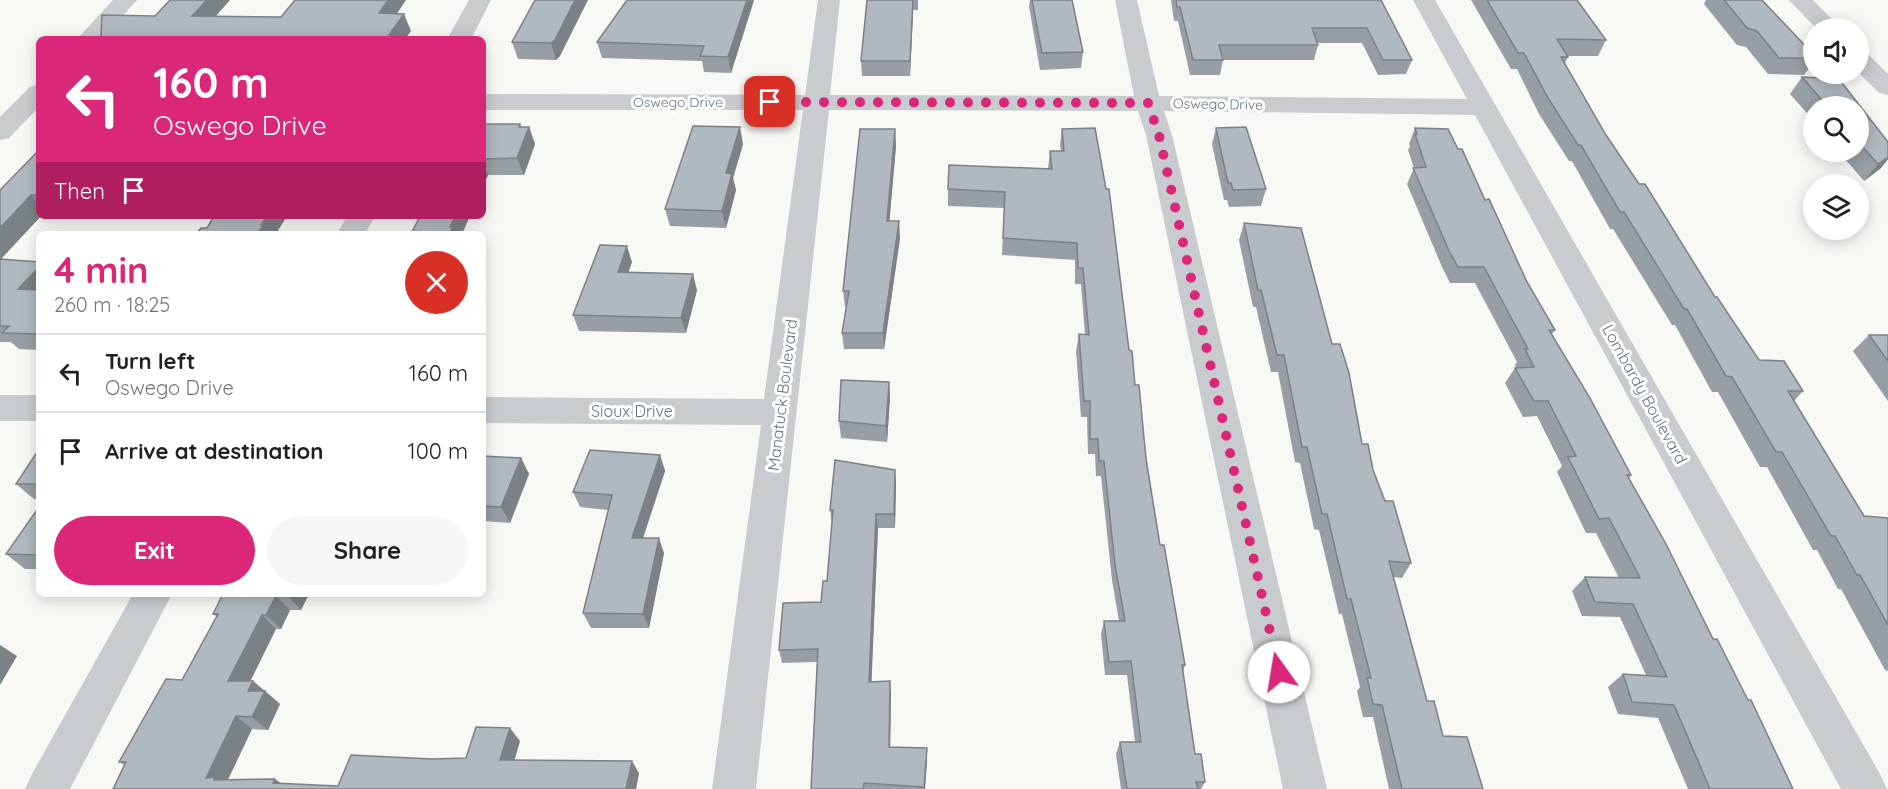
<!DOCTYPE html>
<html lang="en">
<head>
<meta charset="utf-8">
<style>
	:root { --surface:#fff; --page:#f6f6f6; --text:#202124; --muted:#757577; --line:#e0e0e0; --accent:#db2777 }
	body { margin:0; font-family:Quicksand,sans-serif; background:var(--page); color:var(--text); height:100vh; display:flex; flex-direction:column; font-size:22px; white-space:nowrap }
	* { box-sizing:border-box; margin:0 }
	p { font-size:20px; color:var(--muted) }
	.icon { flex:none; width:33px; height:33px; fill:none; stroke:currentColor; stroke-width:2; stroke-linecap:round; stroke-linejoin:round }
	.map { position:relative; flex:1; overflow:hidden }
	.side { position:absolute; left:36px; top:231px; width:450px; height:366px; display:flex; flex-direction:column; background:var(--surface); border-radius:9px; box-shadow:0 3px 15px #0003 }
	.side>* { flex:none }
	.hud { position:absolute; left:36px; top:36px; width:450px; height:183px; border-radius:9px; box-shadow:0 3px 15px #0003; background:#db2777; color:#fff; overflow:hidden }
	.buttons { position:absolute; left:1803px; top:18px; display:grid; gap:12px }
	.buttons a { display:grid; place-items:center; width:66px; height:66px; border-radius:50%; background:var(--surface); box-shadow:0 3px 15px #0003; font-size:30px }
	.pin { position:absolute; display:grid; place-items:center; width:51px; height:51px; color:#fff; margin:-26px; border-radius:12px; box-shadow:0 3px 9px #0006 }
	.me { position:absolute; width:66px; margin:-33px; rotate:347deg; stroke-linejoin:round; filter:drop-shadow(0 0 4px #0008) }
	.turn { display:flex; align-items:center; gap:21px; height:126px; padding:0 18px; font-size:27px }
	.turn .icon { width:78px; height:78px; stroke-width:2.5 }
	.turn b { display:block; font-size:42px; line-height:51px }
	.then { display:flex; align-items:center; height:57px; padding:0 18px; background:#0003; gap:12px; font-size:22px }
	.round { display:grid; place-items:center; flex:none; width:63px; height:63px; border-radius:32px; background:var(--page) }
	.overview { display:flex; align-items:center; justify-content:space-between; height:102px; padding:0 18px }
	h1 { font-size:36px; font-weight:700; line-height:45px; color:var(--accent) }
	.primary-button { display:flex; gap:12px; margin-top:auto; padding:12px 18px }
	.primary-button a { flex:1; height:69px; border-radius:36px; background:var(--accent); color:#fff; font-size:24px; font-weight:700; line-height:69px; text-align:center }
	.primary-button a+a { background:var(--page); color:var(--text) }
	ul { padding:0; list-style:none }
	li { display:flex; align-items:center; gap:18px; height:78px; padding:0 18px; border-top:2px solid var(--line) }
	li div { flex:1 }
	li b { display:block; font-size:22px }
	li em { font-style:normal }
	.map>svg:first-child { display:block }
	.lines { fill:none; stroke-linecap:round; stroke-linejoin:round }
	.minor { fill:#c8cccf; fill-rule:evenodd }
	.wall { fill:#979fa4 }
	.shaded-wall { fill:#7b8286 }
	.building { fill:#b0b9bf; stroke:#7b8286; stroke-width:1.5 }
	.route { stroke:#db2777; stroke-width:10; stroke-dasharray:0 18 }
	.labels { text-anchor:middle; dominant-baseline:central; stroke-width:6; stroke-linejoin:round; paint-order:stroke }
	.far-street-label { font-size:14px; fill:#607583; stroke:#fff }
	.street-label { font-size:16px; fill:#607583; stroke:#fff }
</style>
</head>
<body>
<div class="map">
<svg width="1888" height="789" viewBox="0 0 1888 789">
	<rect width="100%" height="100%" fill="#f8f8f5"/>
	<g class="lines">
		<g class="minor">
			<polygon points="113,0 137,0 102,39 77,39"/>
			<polygon points="469,0 491,0 471,39 447,39"/>
			<polygon points="818,0 840,0 830,95 1134,96 1115,0 1137,0 1159,96 1467,99 1413,0 1435,0 1880,774 1887,789 1841,789 1475,115 1164,111 1172,135 1327,789 1283,789 1146,135 1138,111 829,110 756,789 712,789 761,425 483,423 483,397 764,399 803,110 483,110 483,94 805,95"/>
			<polygon points="1789,0 1813,0 1841,28 1816,28"/>
			<polygon points="1858,51 1867,53 1888,74 1888,95 1879,93 1858,72"/>
			<polygon points="39,84 39,107 9,138 0,140 0,117 30,87"/>
			<polygon points="347,216 375,216 365,234 337,234"/>
			<rect x="0" y="395" width="39" height="26"/>
			<polygon points="133,594 172,594 70,789 25,789 32,774"/>
		</g>
	</g>
	<g class="wall">
		<polygon points="535,0 560,56 556,60 518,59 512,42"/>
		<polygon points="754,0 731,73 704,72 702,61 602,58 597,42"/>
		<polygon points="867,0 918,0 918,10 913,10 910,76 862,76 861,61"/>
		<polygon points="1030,0 1072,0 1083,52 1081,68 1040,70 1029,6"/>
		<polygon points="1171,0 1381,0 1412,60 1406,74 1378,75 1362,43 1318,43 1318,45 1314,60 1223,60 1220,75 1190,75 1178,21 1174,21"/>
		<polygon points="1471,0 1577,0 1606,40 1598,56 1567,56 1568,57 1565,63 1606,135 1715,297 1759,360 1803,391 1794,401 1864,516 1888,518 1888,671 1885,670 1841,589 1838,589 1817,550 1813,550 1767,467 1760,467 1718,392 1712,392 1675,325 1672,325 1613,229 1610,229 1572,161 1569,161 1539,114 1517,69 1511,69"/>
		<polygon points="1706,0 1762,0 1814,55 1814,62 1804,75 1768,74 1746,47 1737,45 1704,4"/>
		<polygon points="1802,77 1839,79 1888,142 1888,159 1881,168 1864,181 1839,152 1858,152 1858,106 1814,106 1814,121 1790,94"/>
		<polygon points="483,124 520,124 521,127 529,127 535,144 524,175 488,175 483,186"/>
		<polygon points="1216,128 1266,189 1261,206 1229,207 1227,200 1224,200 1212,144"/>
		<polygon points="1415,128 1458,149 1527,282 1555,330 1552,334 1631,475 1629,478 1793,789 1688,789 1658,718 1618,714 1608,687 1623,674 1646,675 1620,617 1582,616 1572,591 1585,577 1619,578 1596,533 1586,533 1557,472 1562,466 1537,416 1523,417 1505,383 1515,368 1516,367 1515,365 1517,362 1475,283 1450,283 1442,267 1407,184 1414,168 1408,150 1410,146 1409,144"/>
		<polygon points="895,129 896,146 889,221 900,238 884,349 844,349 842,333 846,307 845,307 843,291"/>
		<polygon points="1062,129 1129,350 1135,385 1160,545 1185,665 1183,672 1195,754 1205,782 1201,789 1121,789 1116,754 1120,742 1135,742 1127,675 1105,675 1101,634 1104,621 1119,621 1112,580 1101,476 1096,476 1095,454 1088,454 1087,417 1081,417 1076,351 1079,334 1085,335 1081,284 1075,284 1075,260 1002,255 1004,208 948,206 948,189 1048,168 1050,151 1061,151 1060,145"/>
		<polygon points="743,144 733,178 736,190 726,228 670,226 665,209"/>
		<polygon points="39,150 39,216 41,216 1,259 39,262 39,350 19,349 11,342 0,342 0,190"/>
		<polygon points="1244,223 1332,344 1362,444 1385,501 1411,563 1402,578 1393,577 1427,701 1443,736 1483,789 1389,789 1373,717 1363,717 1357,691 1360,687 1342,614 1339,614 1319,530 1314,529 1300,463 1295,462 1278,372 1271,372 1256,307 1253,307 1239,240"/>
		<polygon points="632,262 628,272 697,290 686,333 579,331 573,315"/>
		<polygon points="1869,335 1888,335 1888,401 1853,351"/>
		<polygon points="889,382 890,398 887,442 841,438 839,421"/>
		<polygon points="39,449 39,499 34,499 16,484"/>
		<polygon points="660,455 665,471 643,538 664,553 649,628 591,628 583,613 608,510 580,507 573,492"/>
		<polygon points="483,456 521,458 529,474 510,523 483,521"/>
		<polygon points="895,470 896,485 895,528 878,528 871,682 891,694 890,747 927,748 927,760 925,789 811,789 817,662 782,663 779,650 821,602 827,581 832,524 830,510"/>
		<polygon points="39,507 39,569 25,569 6,554"/>
		<polygon points="223,594 309,594 301,610 290,610 281,629 276,629 250,681 265,691 280,704 268,730 252,729 228,780 282,784 338,786 432,759 466,758 520,741 514,760 639,773 636,789 113,789 124,765 119,762 182,680 217,617 213,614"/>
	</g>
	<g class="shaded-wall">
		<polygon points="207,0 230,0 202,32 192,16"/>
		<polygon points="388,0 406,0 386,30 379,13"/>
		<polygon points="575,0 588,0 560,56 556,60 551,43"/>
		<polygon points="747,0 754,0 731,73 728,57"/>
		<polygon points="913,0 913,10 910,76 910,61"/>
		<polygon points="404,14 411,31 405,39 386,39"/>
		<polygon points="520,124 525,137 529,127 535,144 524,175 517,158 519,127"/>
		<polygon points="740,127 743,144 733,178 736,190 726,228 722,211 726,173"/>
		<polygon points="895,129 896,146 888,238 887,221"/>
		<polygon points="1888,157 1888,159 1881,168 1864,181 1878,164"/>
		<polygon points="483,164 488,175 483,186"/>
		<polygon points="31,195 39,204 39,216 41,216 0,260 0,228"/>
		<polygon points="267,216 287,216 276,234 257,234"/>
		<polygon points="455,216 470,216 462,234 449,234 450,227"/>
		<polygon points="899,221 900,238 884,349 883,333"/>
		<polygon points="627,246 632,262 623,288 618,272"/>
		<polygon points="39,267 39,300 18,289"/>
		<polygon points="693,274 697,290 686,333 681,318"/>
		<polygon points="889,382 890,398 887,442 886,426"/>
		<polygon points="660,455 665,471 638,553 632,538"/>
		<polygon points="521,458 529,474 510,523 501,507"/>
		<polygon points="895,470 896,485 895,528 894,514"/>
		<polygon points="876,514 878,528 871,694 869,682"/>
		<polygon points="659,538 664,553 649,628 643,614"/>
		<polygon points="289,594 309,594 301,610 288,596"/>
		<polygon points="276,596 290,610 281,629 266,615"/>
		<polygon points="262,615 276,629 244,694 228,681"/>
		<polygon points="0,645 17,656 0,685"/>
		<polygon points="253,681 280,704 268,730 252,717 248,691"/>
		<polygon points="890,681 891,694 890,758 889,747"/>
		<polygon points="236,716 252,729 225,785 206,778"/>
		<polygon points="510,728 520,741 511,772 500,760"/>
		<polygon points="927,748 927,760 925,789 924,789"/>
		<polygon points="632,761 639,773 636,789 626,789"/>
		<polygon points="275,779 289,789 273,783"/>
	</g>
	<g class="building">
		<polygon points="170,0 207,0 192,16 281,17 295,0 388,0 379,13 404,14 386,39 101,38 102,15 155,16"/>
		<polygon points="535,0 575,0 555,40 551,43 512,42"/>
		<polygon points="627,0 747,0 728,57 700,56 704,46 597,42"/>
		<polygon points="867,0 913,0 910,61 861,61"/>
		<polygon points="1032,0 1072,0 1083,52 1042,53"/>
		<polygon points="1176,0 1381,0 1412,60 1383,60 1367,28 1312,28 1318,45 1219,45 1223,60 1193,60 1180,7 1177,7"/>
		<polygon points="1487,0 1577,0 1606,40 1557,39 1568,57 1561,57 1606,135 1639,184 1645,184 1715,297 1717,297 1759,360 1784,361 1803,391 1788,391 1864,516 1888,518 1888,625 1860,575 1857,575 1835,536 1831,536 1782,452 1776,452 1732,377 1726,376 1687,309 1684,309 1624,212 1620,212 1581,145 1578,145 1548,98 1524,53 1518,53"/>
		<polygon points="1724,0 1762,0 1814,55 1814,58 1779,58 1757,31 1747,28"/>
		<polygon points="1802,77 1839,79 1888,142 1888,157 1878,164 1858,142 1858,106 1827,106"/>
		<polygon points="483,124 520,124 519,127 529,127 517,158 483,159"/>
		<polygon points="693,126 740,127 726,173 732,174 722,211 665,209"/>
		<polygon points="1246,127 1266,189 1233,190 1231,183 1228,183 1216,128"/>
		<polygon points="1095,128 1106,189 1109,189 1129,350 1132,351 1135,385 1139,385 1146,459 1160,545 1164,545 1185,665 1182,665 1195,754 1201,754 1205,782 1196,782 1198,789 1127,789 1120,742 1141,742 1131,661 1109,662 1104,621 1125,621 1115,565 1104,461 1099,461 1098,439 1090,439 1090,401 1084,401 1079,334 1089,335 1083,268 1078,268 1077,243 1003,238 1005,192 948,189 949,165 1052,169 1050,151 1064,151 1062,129"/>
		<polygon points="1415,128 1448,129 1458,149 1462,149 1485,200 1489,199 1527,282 1555,330 1549,330 1590,398 1631,475 1627,475 1666,544 1713,639 1717,639 1748,700 1751,700 1793,789 1710,789 1674,705 1632,702 1623,674 1667,677 1633,604 1595,602 1585,577 1640,578 1609,518 1599,519 1568,457 1576,456 1548,401 1534,401 1515,368 1534,367 1525,349 1528,349 1484,267 1458,267 1449,251 1413,168 1426,167 1415,134 1417,134"/>
		<polygon points="860,129 895,129 887,221 899,221 883,333 842,333 849,291 843,291"/>
		<polygon points="39,150 39,195 31,195 0,228 0,190"/>
		<polygon points="214,216 267,216 261,225 264,225 257,234 196,234 201,228 207,228"/>
		<polygon points="420,216 455,216 450,227 453,227 449,234 411,234"/>
		<polygon points="1244,223 1301,228 1332,344 1340,344 1349,373 1362,444 1368,444 1373,470 1385,501 1393,501 1411,563 1389,561 1427,701 1434,701 1443,736 1467,737 1483,789 1402,789 1382,705 1373,704 1367,678 1371,678 1351,599 1347,599 1327,514 1322,514 1307,447 1302,447 1284,355 1277,355 1261,290 1258,290"/>
		<polygon points="600,245 627,246 618,272 693,274 681,318 573,315"/>
		<polygon points="0,259 39,262 39,267 18,289 39,290 39,334 2,333 9,326 0,326"/>
		<polygon points="1869,335 1888,335 1888,361"/>
		<polygon points="841,380 889,382 886,426 839,421"/>
		<polygon points="39,449 39,484 16,484"/>
		<polygon points="590,450 660,455 632,538 659,538 643,614 583,613 612,495 573,492"/>
		<polygon points="483,456 521,458 501,507 483,506"/>
		<polygon points="835,460 895,470 894,514 876,514 869,682 890,681 889,747 927,748 924,787 864,783 863,789 811,789 818,649 779,650 783,603 821,602 823,581 827,581 833,510 830,510"/>
		<polygon points="39,507 39,555 6,554"/>
		<polygon points="223,594 289,594 288,596 276,596 266,615 262,615 228,681 253,681 248,691 265,691 252,717 236,716 206,778 215,777 214,780 275,779 273,783 338,786 351,755 432,759 466,758 476,727 510,728 500,760 632,761 626,789 113,789 126,762 119,762 166,679 182,680 218,614 213,614"/>
	</g>
	<g class="lines">
		<polyline class="route" points="770,102 1148,103 1159,135 1279,672"/>
	</g>
	<g class="labels">
		<g class="far-street-label">
			<text x="678" y="102">Oswego Drive</text>
			<text transform="translate(1218 104) rotate(1)">Oswego Drive</text>
		</g>
		<g class="street-label">
			<text transform="translate(1645 394) rotate(61)">Lombardy Boulevard</text>
			<text transform="translate(782 395) rotate(-83)">Manatuck Boulevard</text>
			<text x="632" y="411">Sioux Drive</text>
		</g>
	</g>
</svg>
<div class="buttons">
<a><svg class="icon" aria-label="sound" viewBox="0 0 24 24"><path d="M4 9h4l5-4v14l-5-4H4zM17 9q2 3 0 6"/></svg></a>
<a><svg class="icon" aria-label="search" viewBox="0 0 24 24"><circle cx="10" cy="10" r="6"/><path d="M15 15l6 6"/></svg></a>
<a><svg class="icon" aria-label="layers" viewBox="0 0 24 24"><path d="M12 4l9 5-9 5-9-5zM3 14l9 5 9-5"/></svg></a>
</div>
<div class="pin" style="left:770px;top:102px;background:#d93025"><svg class="icon" aria-label="arrive" viewBox="0 0 24 24"><path d="M6 21V4h12l-3 4 3 4H6"/></svg></div>
<svg class="me" style="left:1279px;top:672px" viewBox="-20 -20 40 40"><circle r="19" fill="#fff"/><path d="M0-13L10 11 0 6-10 11z" fill="#db2777"/></svg>
<div class="hud">
<div class="turn"><svg class="icon" aria-label="left" viewBox="0 0 24 24"><path d="M17 20v-9H6M10 6l-5 5 5 5"/></svg><div><b>160 m</b>Oswego Drive</div></div>
<div class="then">Then<svg class="icon" aria-label="arrive" viewBox="0 0 24 24"><path d="M6 21V4h12l-3 4 3 4H6"/></svg></div>
</div>
<section class="side">
<div class="overview"><div><h1>4 min</h1><p>260 m · 18:25</p></div><a class="round" style="background:#d93025;color:#fff"><svg class="icon" aria-label="close" viewBox="0 0 24 24"><path d="M6 6l12 12M18 6L6 18"/></svg></a></div>
<ul>
<li><svg class="icon" aria-label="left" viewBox="0 0 24 24"><path d="M17 20v-9H6M10 6l-5 5 5 5"/></svg><div><b>Turn left</b><p>Oswego Drive</p></div><em>160 m</em></li>
<li><svg class="icon" aria-label="arrive" viewBox="0 0 24 24"><path d="M6 21V4h12l-3 4 3 4H6"/></svg><div><b>Arrive at destination</b></div><em>100 m</em></li>
</ul>
<div class="primary-button"><a>Exit</a><a>Share</a></div>
</section>
</div>
</body>
</html>
